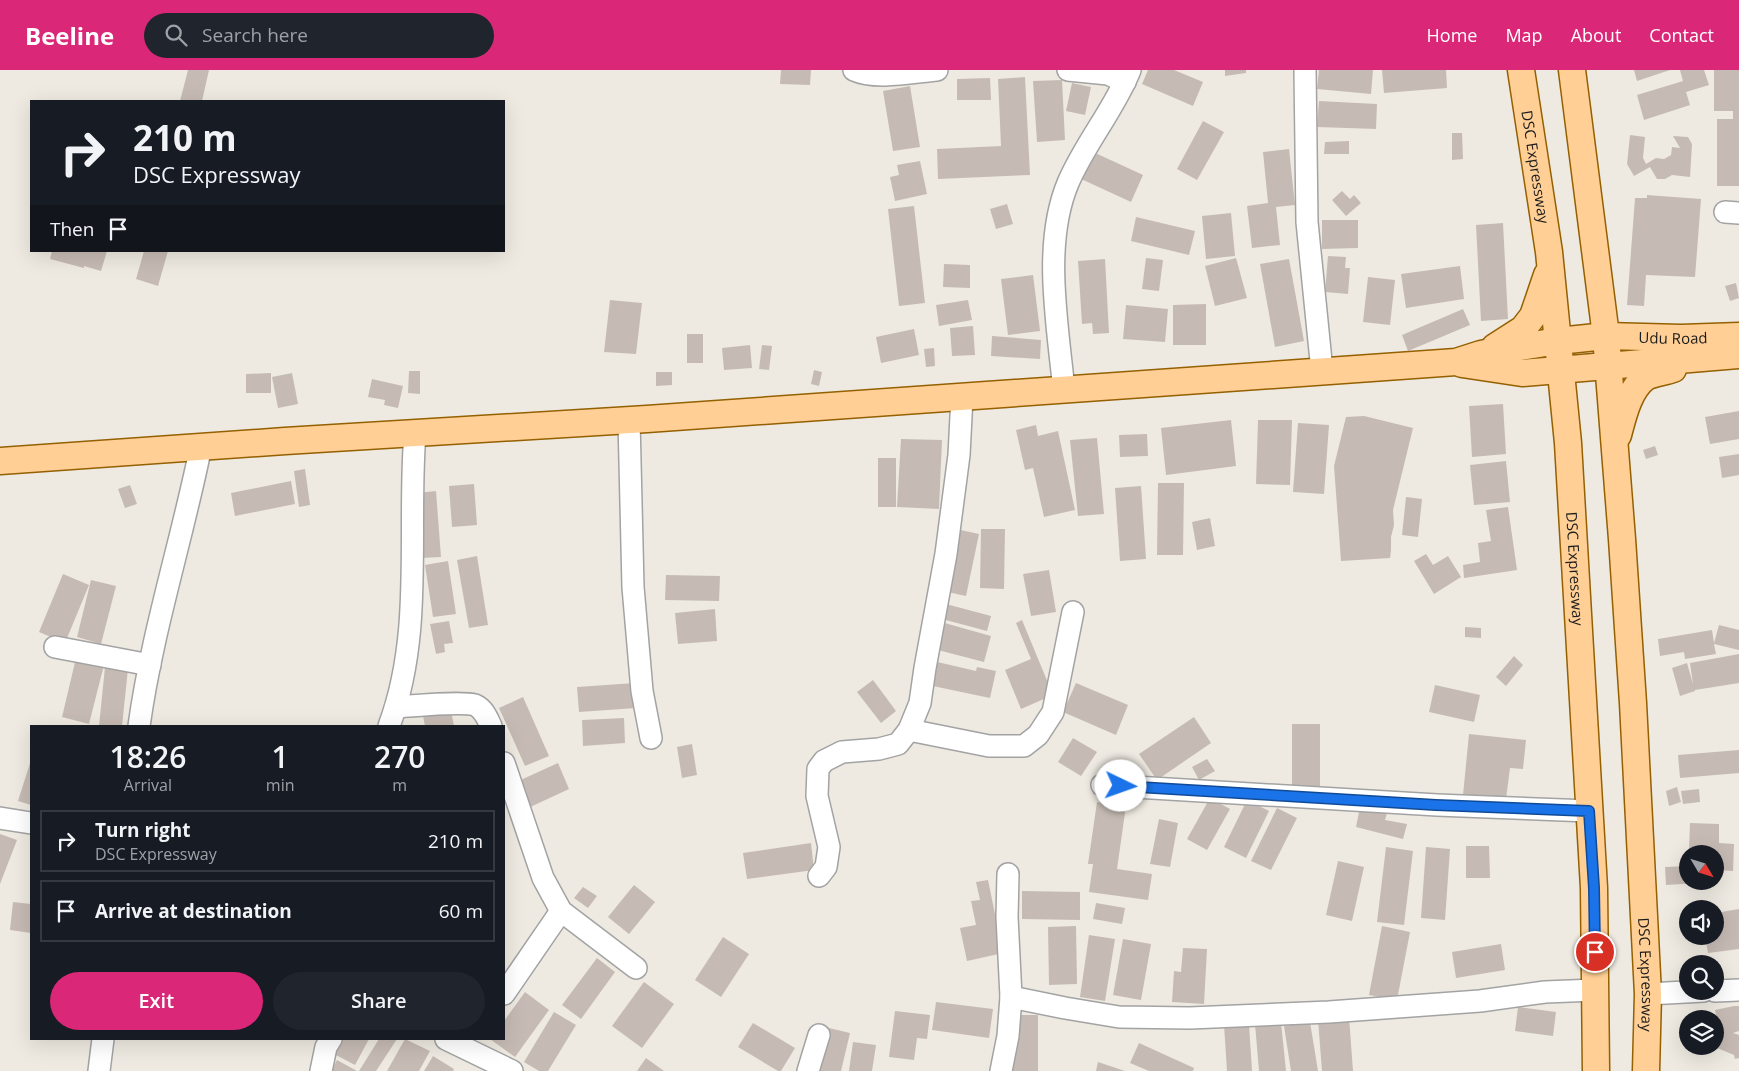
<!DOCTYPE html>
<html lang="en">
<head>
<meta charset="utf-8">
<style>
	:root { --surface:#171b24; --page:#20242c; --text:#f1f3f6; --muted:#9ea1a6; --line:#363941; --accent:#db2777 }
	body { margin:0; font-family:"Open Sans",sans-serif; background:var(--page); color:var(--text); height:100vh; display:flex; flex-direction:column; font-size:19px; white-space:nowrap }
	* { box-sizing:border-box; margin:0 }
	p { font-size:16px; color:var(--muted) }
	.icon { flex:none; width:28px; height:28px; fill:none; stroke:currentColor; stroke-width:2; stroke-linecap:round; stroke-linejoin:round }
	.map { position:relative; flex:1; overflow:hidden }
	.side { position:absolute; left:30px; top:655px; width:475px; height:315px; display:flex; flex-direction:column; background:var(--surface); border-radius:0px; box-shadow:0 5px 20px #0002 }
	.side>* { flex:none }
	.top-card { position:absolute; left:30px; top:30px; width:475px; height:152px; border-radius:0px; box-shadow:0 5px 20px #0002; background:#171b24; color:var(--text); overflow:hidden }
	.needle { width:32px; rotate:128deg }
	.tools { position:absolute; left:1679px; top:775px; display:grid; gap:10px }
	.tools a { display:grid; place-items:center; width:45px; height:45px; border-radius:50%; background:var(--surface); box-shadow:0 5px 20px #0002; font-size:25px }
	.pin { position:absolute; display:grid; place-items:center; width:42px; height:42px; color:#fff; margin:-21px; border:2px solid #fff; border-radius:50%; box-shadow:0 1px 5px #0007 }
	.me { position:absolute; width:55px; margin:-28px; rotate:93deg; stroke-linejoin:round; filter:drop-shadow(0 0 4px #0008) }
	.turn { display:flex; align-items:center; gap:18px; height:105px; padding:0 20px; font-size:22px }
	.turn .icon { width:65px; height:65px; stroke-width:2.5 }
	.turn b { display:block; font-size:35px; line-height:42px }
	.then { display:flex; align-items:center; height:48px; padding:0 20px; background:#0003; gap:10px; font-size:19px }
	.eta { display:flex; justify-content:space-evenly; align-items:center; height:85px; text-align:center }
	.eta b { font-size:30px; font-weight:600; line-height:35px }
	.primary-button { display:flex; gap:10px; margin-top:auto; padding:10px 20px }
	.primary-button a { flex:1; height:58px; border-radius:30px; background:var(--accent); color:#fff; font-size:20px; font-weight:600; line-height:58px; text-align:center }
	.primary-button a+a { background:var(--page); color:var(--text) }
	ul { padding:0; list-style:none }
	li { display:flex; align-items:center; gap:15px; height:62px; margin:0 10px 8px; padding:0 10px; border:2px solid var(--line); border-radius:0px }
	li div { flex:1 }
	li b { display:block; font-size:19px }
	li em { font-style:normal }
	header { display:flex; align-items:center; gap:30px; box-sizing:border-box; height:70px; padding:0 25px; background:var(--accent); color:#fff }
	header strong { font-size:24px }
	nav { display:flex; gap:28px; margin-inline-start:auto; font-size:18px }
	.search { width:350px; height:45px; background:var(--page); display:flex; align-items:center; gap:12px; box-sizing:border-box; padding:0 18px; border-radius:28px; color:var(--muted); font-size:19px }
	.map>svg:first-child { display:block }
	.building { fill:#c6bbb4 }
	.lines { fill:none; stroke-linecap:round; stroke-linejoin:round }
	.minor-casing { stroke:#a3a3a3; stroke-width:24 }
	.major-casing { stroke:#946000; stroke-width:29 }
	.minor { stroke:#fff; stroke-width:21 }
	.major { stroke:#ffcf95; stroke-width:26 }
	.route-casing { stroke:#114b97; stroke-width:12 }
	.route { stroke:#1a73e8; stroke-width:9 }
	.labels { text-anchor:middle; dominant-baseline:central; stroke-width:4; stroke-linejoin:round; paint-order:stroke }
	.street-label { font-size:15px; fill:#1c1c1c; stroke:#fff }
</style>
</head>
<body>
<header>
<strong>Beeline</strong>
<div class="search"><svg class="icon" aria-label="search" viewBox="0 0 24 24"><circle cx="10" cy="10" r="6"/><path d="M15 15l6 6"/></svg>Search here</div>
<nav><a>Home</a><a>Map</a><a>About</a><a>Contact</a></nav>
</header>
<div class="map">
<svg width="1739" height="1001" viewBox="0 0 1739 1001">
	<rect width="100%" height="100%" fill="#eeeae1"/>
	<g class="building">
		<polygon points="188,0 209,0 202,31 180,31"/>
		<polygon points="781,0 811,0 810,15 780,14"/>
		<polygon points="1148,0 1174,0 1203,12 1193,36 1142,14"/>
		<polygon points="1225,0 1246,0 1246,3 1225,6"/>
		<polygon points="1319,0 1373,0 1371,24 1317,19"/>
		<polygon points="1382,0 1446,0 1447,18 1384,23"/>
		<polygon points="1634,0 1670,0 1637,11"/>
		<polygon points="1680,0 1704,0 1709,15 1686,22 1690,35 1644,50 1637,25 1683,11"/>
		<polygon points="1714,0 1739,0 1739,116 1717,116 1717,49 1733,49 1733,41 1714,41"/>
		<polygon points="1025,7 1030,105 938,109 937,79 1001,76 998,9"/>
		<polygon points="990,8 991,30 957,30 957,9"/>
		<polygon points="1062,10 1065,70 1037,72 1033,11"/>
		<polygon points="1072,13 1091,17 1085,45 1066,41"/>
		<polygon points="910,16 920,77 893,81 883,21"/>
		<polygon points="1319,31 1377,34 1376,59 1317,57"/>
		<polygon points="1203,51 1224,62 1197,110 1177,99"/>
		<polygon points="1452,63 1462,63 1463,89 1452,90"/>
		<polygon points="1630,65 1645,67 1643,88 1646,94 1656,88 1664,89 1671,85 1672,77 1680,78 1673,66 1688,67 1692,74 1690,107 1672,105 1665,109 1657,109 1650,97 1634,106 1627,94"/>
		<polygon points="1349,71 1349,84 1324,84 1325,72"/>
		<polygon points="1289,79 1295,135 1276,137 1280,175 1252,178 1247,136 1268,133 1263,82"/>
		<polygon points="1091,81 1143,105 1131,132 1079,108"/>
		<polygon points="920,91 927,124 895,131 890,107 899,105 897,95"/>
		<polygon points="1342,121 1350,129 1354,125 1361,133 1346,146 1332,130"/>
		<polygon points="1647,125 1701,129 1695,207 1646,205 1644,236 1627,235 1635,128 1647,128"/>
		<polygon points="1007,134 1013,154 996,159 990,139"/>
		<polygon points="914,136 925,233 899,236 888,139"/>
		<polygon points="1231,143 1235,186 1206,189 1202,146"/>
		<polygon points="1136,147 1195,161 1189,185 1131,171"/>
		<polygon points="1322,150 1358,150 1358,178 1322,179"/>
		<polygon points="1503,153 1508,249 1481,251 1476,155"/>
		<polygon points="52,181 107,181 101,201 84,196 84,198 50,189"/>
		<polygon points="144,181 168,181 158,216 136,209"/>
		<polygon points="1328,186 1346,187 1345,198 1350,198 1348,224 1325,222"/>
		<polygon points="1146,188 1163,190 1159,221 1142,219"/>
		<polygon points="1236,188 1247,228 1215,236 1205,196"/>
		<polygon points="1105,189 1109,263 1093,264 1092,253 1082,254 1078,191"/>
		<polygon points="1289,189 1304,271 1275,277 1260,194"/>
		<polygon points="944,194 970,195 970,218 943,217"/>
		<polygon points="1460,196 1464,229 1406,238 1401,204"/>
		<polygon points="1033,205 1040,261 1008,265 1001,209"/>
		<polygon points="1368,207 1395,210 1390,255 1363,252"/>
		<polygon points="1736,213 1739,228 1730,231 1725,216"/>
		<polygon points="610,230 642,233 636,284 604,282"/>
		<polygon points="968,230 972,250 939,256 936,235"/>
		<polygon points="1206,234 1206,275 1173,275 1173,235"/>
		<polygon points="1126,235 1168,239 1165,272 1123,269"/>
		<polygon points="1463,239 1470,255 1408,281 1402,265"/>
		<polygon points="973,256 975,285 952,286 950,258"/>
		<polygon points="914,259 919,285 881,293 876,267"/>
		<rect x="687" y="264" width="16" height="29"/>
		<polygon points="992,266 1041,270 1040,289 991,286"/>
		<polygon points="750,275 752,298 724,300 722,278"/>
		<polygon points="762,275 772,276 769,300 759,299"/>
		<polygon points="934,278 935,296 926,297 924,279"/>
		<polygon points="814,300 822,302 819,316 811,314"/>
		<polygon points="409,301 420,301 420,324 408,323"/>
		<polygon points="656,302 672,302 672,315 656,316"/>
		<polygon points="271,303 271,323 246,323 246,304"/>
		<polygon points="292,303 298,334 278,338 272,307"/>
		<polygon points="372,309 403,316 398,338 384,335 385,330 368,327"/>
		<polygon points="1503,334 1506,384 1472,387 1469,336"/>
		<polygon points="1739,341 1739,369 1710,374 1705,347"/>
		<polygon points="1364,346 1413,358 1393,440 1394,455 1391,467 1391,480 1390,488 1341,491 1334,396 1346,347"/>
		<polygon points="1231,350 1236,396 1166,405 1161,358"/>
		<polygon points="1258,350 1292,350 1290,415 1256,414"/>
		<polygon points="1298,353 1329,355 1324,424 1293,422"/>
		<polygon points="1036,355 1038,366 1058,361 1075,440 1044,447 1033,398 1025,400 1016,360"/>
		<polygon points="1147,364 1148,386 1120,387 1119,365"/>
		<polygon points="1097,368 1104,444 1078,446 1070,370"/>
		<polygon points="901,369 942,370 939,439 897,437"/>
		<polygon points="1655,376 1658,385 1646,389 1643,380"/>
		<polygon points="1739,384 1739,405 1722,408 1719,387"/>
		<rect x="878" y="388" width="18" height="49"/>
		<polygon points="1506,391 1510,432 1474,435 1470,395"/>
		<polygon points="305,399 310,435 299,437 294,401"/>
		<polygon points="291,411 295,434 235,446 231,423"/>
		<polygon points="1158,413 1184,413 1183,485 1157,485"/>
		<polygon points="474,414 477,455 452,457 449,416"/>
		<polygon points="130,415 137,434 125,438 118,419"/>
		<polygon points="1141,416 1146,489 1120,491 1115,418"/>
		<polygon points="436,421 441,487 421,488 417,423"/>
		<polygon points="1406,427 1422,429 1418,467 1402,465"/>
		<polygon points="1508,437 1517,500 1464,508 1463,495 1480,492 1478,473 1491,471 1486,440"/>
		<polygon points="1210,448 1215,476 1197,480 1192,452"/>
		<polygon points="956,459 979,464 966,526 943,521"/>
		<polygon points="981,459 1005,459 1004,519 980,518"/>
		<polygon points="1426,484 1433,495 1448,486 1461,507 1434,524 1414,491"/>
		<polygon points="477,486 488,555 469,558 457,490"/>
		<polygon points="448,491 456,544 433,547 425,495"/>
		<polygon points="1049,500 1056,542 1031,546 1023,504"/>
		<polygon points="63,504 89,515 65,573 39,562"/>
		<polygon points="666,505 720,506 719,531 665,530"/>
		<polygon points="91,510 116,516 101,574 77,567"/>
		<polygon points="946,534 991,546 987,561 942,549"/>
		<polygon points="715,539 717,571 678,574 675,543"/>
		<polygon points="1022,550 1053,625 1021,639 1005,600 1031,589 1016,553"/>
		<polygon points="449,551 453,573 444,574 445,582 436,584 430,554"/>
		<polygon points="941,552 991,566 984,592 934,579"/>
		<polygon points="1719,555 1739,560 1739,580 1714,574 1716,584 1685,589 1684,582 1660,586 1658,569 1712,560 1714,573"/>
		<polygon points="1465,557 1481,558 1481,568 1465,567"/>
		<polygon points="1739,584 1739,613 1695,620 1695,621 1680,626 1672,598 1687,593 1693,614 1690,593"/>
		<polygon points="1514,586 1523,595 1506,616 1496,607"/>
		<polygon points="76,588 104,595 89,654 62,647"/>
		<polygon points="933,591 976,601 977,597 996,601 990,628 928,615"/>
		<polygon points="105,597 128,599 122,656 99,656"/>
		<polygon points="873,610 896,641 881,653 857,622"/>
		<polygon points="635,613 636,638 579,642 577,617"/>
		<polygon points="1076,613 1128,635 1116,665 1063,642"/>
		<polygon points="1435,615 1480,625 1474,652 1429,642"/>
		<polygon points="523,627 549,686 525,696 499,638"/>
		<polygon points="451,641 454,656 425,656 423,646"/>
		<polygon points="1194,647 1211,673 1157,710 1139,684"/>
		<polygon points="624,648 625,673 583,676 582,650"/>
		<rect x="1292" y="654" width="28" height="63"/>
		<polygon points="1469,664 1526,670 1523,699 1510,698 1506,729 1463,725"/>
		<polygon points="1073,668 1097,682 1081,706 1058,692"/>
		<polygon points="692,674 697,705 682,708 677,677"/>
		<polygon points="1739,680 1739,703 1680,708 1678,685"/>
		<polygon points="1207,689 1215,701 1199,710 1192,697"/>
		<polygon points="31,690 31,735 18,731"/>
		<polygon points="558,693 569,719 526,739 514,713"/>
		<polygon points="1677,717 1681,732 1669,736 1666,721"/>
		<polygon points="1699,719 1700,732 1683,734 1681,721"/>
		<polygon points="1210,728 1230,739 1207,780 1187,769"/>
		<polygon points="1247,730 1269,741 1246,788 1224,777"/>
		<polygon points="1097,732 1126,736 1117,799 1152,804 1148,830 1089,822 1093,794 1088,794"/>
		<polygon points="1360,737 1387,743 1385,750 1407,754 1403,769 1356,757"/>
		<polygon points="1277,738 1297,748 1271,800 1251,791"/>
		<polygon points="1159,749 1178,753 1170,797 1150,794"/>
		<polygon points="1690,753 1719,754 1719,773 1734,774 1733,801 1715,800 1715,784 1700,784 1700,780 1689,780"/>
		<polygon points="0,764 17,770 0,814"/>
		<polygon points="811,773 814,800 747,809 743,783"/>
		<polygon points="1466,776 1489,776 1490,808 1466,808"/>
		<polygon points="1386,777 1413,781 1404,855 1377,852"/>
		<polygon points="1426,777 1450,779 1445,850 1421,848"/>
		<polygon points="1338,791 1364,797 1352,851 1326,845"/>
		<polygon points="1688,796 1688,811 1697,811 1697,813 1666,815 1665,797"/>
		<polygon points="988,810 1003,883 967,891 960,858 976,855 971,831 980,830 976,812"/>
		<polygon points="634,815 655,832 629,864 608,847"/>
		<polygon points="583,817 597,826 588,838 574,828"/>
		<polygon points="1022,821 1080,822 1080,850 1022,849"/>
		<polygon points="13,832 31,834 31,863 10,860"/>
		<polygon points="1096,833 1125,838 1122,854 1093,849"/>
		<polygon points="1739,839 1739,879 1708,883 1705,866 1715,866 1715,843"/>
		<polygon points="1076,856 1077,914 1049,915 1048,857"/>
		<polygon points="1382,856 1410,862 1397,930 1369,925"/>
		<polygon points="1089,865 1115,869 1105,931 1080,927"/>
		<polygon points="723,867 749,884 721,927 695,910"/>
		<polygon points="1123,869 1151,874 1141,930 1113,925"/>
		<polygon points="1501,874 1505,900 1456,908 1452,882"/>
		<polygon points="1183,878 1207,879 1204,934 1172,932 1174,901 1181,902"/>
		<polygon points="597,888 615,902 581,949 562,935"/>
		<polygon points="644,912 674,934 642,978 612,956"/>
		<polygon points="525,922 549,940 515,987 490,969 504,969 504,951"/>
		<polygon points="936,932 993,939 989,968 932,960"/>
		<polygon points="1734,936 1739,936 1739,961 1733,963 1739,965 1739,988 1735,989 1734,985 1715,977 1720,965 1715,940"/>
		<polygon points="1518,937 1556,942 1553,966 1515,961"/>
		<polygon points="895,941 930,945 927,969 917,968 914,990 889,987"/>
		<polygon points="554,942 576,955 548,1001 539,1001 524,992"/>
		<polygon points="1013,945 1038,945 1038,1001 1012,1001"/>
		<polygon points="1349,947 1353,1001 1322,1001 1318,950"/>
		<polygon points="1281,952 1286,1001 1259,1001 1255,954"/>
		<polygon points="1310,952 1318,1001 1291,1001 1284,956"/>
		<polygon points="753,953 795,978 781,1001 778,1001 738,977"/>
		<polygon points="1249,954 1252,1001 1227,1001 1224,955"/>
		<polygon points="825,957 850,963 841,1001 815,1001"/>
		<polygon points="342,969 369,969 355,995 334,984"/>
		<polygon points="379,969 397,969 376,1001 359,1001"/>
		<polygon points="405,969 430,981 419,1001 387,1001"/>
		<polygon points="853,972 876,975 872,1001 849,1001"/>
		<polygon points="1139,973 1194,998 1193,1001 1149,1001 1130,993"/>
		<polygon points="433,986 454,999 453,1001 424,1001"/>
		<polygon points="646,988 664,1001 637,1001"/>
		<polygon points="337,990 357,1001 331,1001"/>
		<polygon points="1098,992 1125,1001 1096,1001"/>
	</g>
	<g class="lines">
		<g class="minor-casing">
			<g id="minor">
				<path d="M854 0C876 10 913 2 937 0"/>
				<polyline points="1068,0 1108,4 1125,12"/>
				<polyline points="1305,0 1307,152 1322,301"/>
				<polyline points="1725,142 1739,143"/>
				<path d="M1064 321C1058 256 1042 175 1068 113 1085 73 1114 40 1130 0"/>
				<polyline points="629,350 633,517 642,621 651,668"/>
				<polyline points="55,577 150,595"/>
				<path d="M396 637C413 636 461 631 475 635 484 639 487 648 491 656"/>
				<path d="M139 656C152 562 182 470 201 376"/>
				<path d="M389 656C424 563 407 460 415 363"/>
				<polyline points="909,660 989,676 1024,676 1038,665 1053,642 1073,542"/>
				<polyline points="504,693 543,808 561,841 636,898"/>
				<polyline points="1102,715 1437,735 1589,741"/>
				<polyline points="0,748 31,753"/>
				<polyline points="819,806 826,797 829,777 817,726 818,699 824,691 842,682 879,679 898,674 909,660 920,633 925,598 946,484 959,385 962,327"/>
				<polyline points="1715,921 1739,920"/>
				<polyline points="504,924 561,841"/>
				<polyline points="1648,924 1704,921"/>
				<polyline points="1011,927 1065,938 1119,947 1190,948 1329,942 1480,931 1545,922 1595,920"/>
				<polyline points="446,969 512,1001"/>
				<polyline points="99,1001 103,969"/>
				<polyline points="321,1001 326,977 331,969"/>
				<polyline points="808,1001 819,965"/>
				<polyline points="1001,1001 1008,966 1011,927 1007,847 1008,804"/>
			</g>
		</g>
		<g class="major-casing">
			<g id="major">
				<path id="s1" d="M1521 0 1549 182 1568 373 1594 818 1596 1001"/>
				<path id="s2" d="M1572 0 1606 266 1622 469 1633 633 1648 924 1646 1001"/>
				<polyline points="1495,277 1523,259 1533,246 1547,205"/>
				<polyline points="1462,294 1522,303 1739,285"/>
				<path d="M1618 365C1623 346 1629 319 1646 307 1653 303 1665 302 1673 299"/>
				<path id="s3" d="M0 391 285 371 647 349 1456 292 1481 284 1501 280 1558 271 1606 266 1681 268 1739 266"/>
			</g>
		</g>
		<use href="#minor" class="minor"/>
		<use href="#major" class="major"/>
	</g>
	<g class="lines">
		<g class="route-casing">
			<polyline id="route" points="1121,716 1436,735 1589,741 1594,818 1595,882"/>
		</g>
		<use href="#route" class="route"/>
	</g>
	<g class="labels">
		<g class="street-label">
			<text stroke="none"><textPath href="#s1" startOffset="98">DSC Expressway</textPath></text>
			<text stroke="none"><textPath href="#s3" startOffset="1679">Udu Road</textPath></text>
			<text stroke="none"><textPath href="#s1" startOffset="502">DSC Expressway</textPath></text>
			<text stroke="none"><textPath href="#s2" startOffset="908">DSC Expressway</textPath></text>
		</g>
	</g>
</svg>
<div class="tools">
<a><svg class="needle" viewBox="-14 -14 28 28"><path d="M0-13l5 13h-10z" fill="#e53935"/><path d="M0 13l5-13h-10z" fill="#9ea1a6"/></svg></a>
<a><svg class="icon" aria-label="sound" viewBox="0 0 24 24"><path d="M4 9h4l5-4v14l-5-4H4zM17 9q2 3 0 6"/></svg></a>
<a><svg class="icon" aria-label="search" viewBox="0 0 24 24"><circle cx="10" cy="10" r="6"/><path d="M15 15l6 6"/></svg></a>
<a><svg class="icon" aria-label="layers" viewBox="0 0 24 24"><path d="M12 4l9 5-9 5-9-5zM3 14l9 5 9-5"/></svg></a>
</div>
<div class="pin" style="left:1595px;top:882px;background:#d93025"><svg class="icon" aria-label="arrive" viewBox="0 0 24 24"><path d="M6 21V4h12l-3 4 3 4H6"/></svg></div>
<svg class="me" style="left:1121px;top:716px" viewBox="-20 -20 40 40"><circle r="19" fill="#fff"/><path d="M0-13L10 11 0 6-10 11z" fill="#1a73e8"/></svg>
<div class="top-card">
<div class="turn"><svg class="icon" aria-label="right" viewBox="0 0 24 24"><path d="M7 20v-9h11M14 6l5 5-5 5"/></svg><div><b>210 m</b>DSC Expressway</div></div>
<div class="then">Then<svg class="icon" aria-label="arrive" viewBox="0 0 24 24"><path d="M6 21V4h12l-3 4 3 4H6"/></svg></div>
</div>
<section class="side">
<div class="eta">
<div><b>18:26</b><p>Arrival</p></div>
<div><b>1</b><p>min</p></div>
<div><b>270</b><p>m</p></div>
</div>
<ul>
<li><svg class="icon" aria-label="right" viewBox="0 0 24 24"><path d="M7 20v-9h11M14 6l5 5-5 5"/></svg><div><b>Turn right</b><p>DSC Expressway</p></div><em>210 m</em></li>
<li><svg class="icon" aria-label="arrive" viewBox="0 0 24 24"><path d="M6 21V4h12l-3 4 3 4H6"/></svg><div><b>Arrive at destination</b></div><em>60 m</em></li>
</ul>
<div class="primary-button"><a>Exit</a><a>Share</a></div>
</section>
</div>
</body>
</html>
